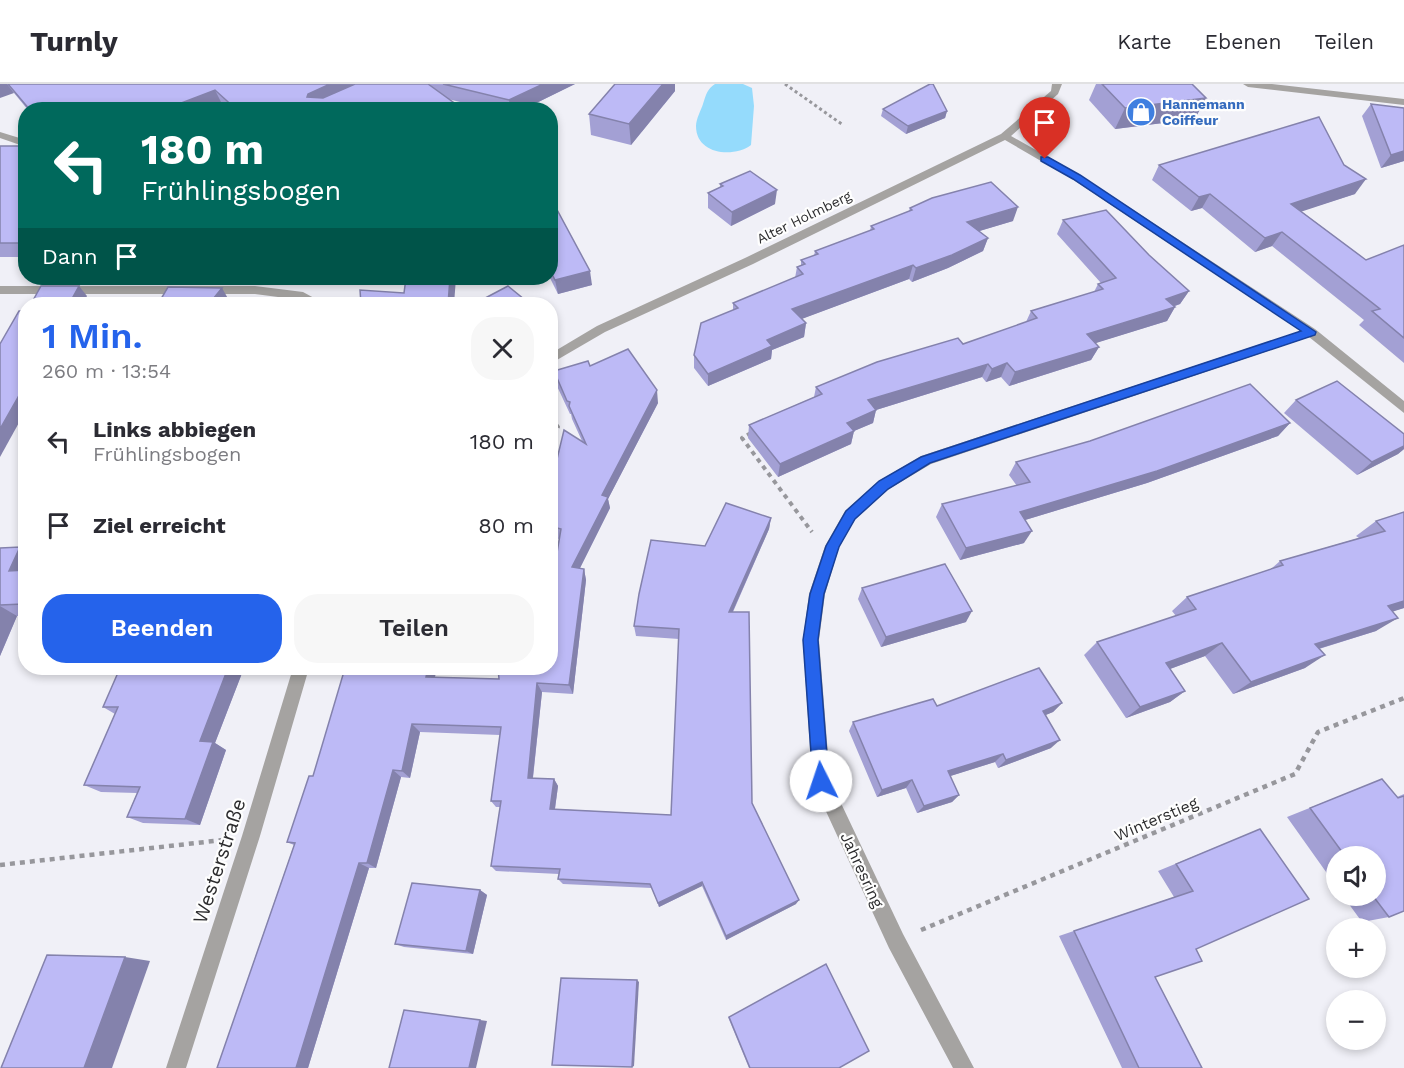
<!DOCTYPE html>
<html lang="de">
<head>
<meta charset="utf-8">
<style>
	:root { --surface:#fff; --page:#f7f7f7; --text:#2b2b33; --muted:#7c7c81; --line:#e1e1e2; --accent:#2563eb }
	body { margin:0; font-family:"Work Sans",sans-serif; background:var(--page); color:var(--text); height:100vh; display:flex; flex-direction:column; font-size:22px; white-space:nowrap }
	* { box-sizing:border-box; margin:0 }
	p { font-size:20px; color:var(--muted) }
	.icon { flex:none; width:33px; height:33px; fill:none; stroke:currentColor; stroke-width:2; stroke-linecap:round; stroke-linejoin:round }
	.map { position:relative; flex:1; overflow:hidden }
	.drawer { position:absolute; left:18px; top:213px; width:540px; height:378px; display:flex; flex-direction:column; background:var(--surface); border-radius:24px; box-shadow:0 3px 9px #0003 }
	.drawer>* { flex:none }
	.banner { position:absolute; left:18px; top:18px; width:540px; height:183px; border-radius:24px; box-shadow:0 3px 9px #0003; background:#00695c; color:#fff; overflow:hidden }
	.buttons { position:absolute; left:1326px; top:762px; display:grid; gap:12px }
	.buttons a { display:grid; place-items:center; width:60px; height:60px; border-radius:50%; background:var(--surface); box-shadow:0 3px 9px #0003; font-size:30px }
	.pin { position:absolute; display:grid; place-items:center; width:51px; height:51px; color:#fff; margin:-62px -26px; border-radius:50% 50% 50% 0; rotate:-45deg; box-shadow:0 0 6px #0007 }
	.pin .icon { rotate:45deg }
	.me { position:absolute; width:66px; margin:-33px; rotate:356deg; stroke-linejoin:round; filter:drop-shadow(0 0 4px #0008) }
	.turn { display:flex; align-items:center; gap:21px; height:126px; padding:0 24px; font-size:27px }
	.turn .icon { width:78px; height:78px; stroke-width:2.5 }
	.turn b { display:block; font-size:42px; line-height:51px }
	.then { display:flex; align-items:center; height:57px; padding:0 24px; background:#0003; gap:12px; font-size:22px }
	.round { display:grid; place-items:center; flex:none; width:63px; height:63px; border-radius:24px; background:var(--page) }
	.head { display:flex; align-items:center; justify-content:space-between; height:102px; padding:0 24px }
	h1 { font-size:36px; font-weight:600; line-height:45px; color:var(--accent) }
	.cta { display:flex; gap:12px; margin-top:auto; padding:12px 24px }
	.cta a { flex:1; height:69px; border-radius:24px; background:var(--accent); color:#fff; font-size:24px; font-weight:600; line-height:69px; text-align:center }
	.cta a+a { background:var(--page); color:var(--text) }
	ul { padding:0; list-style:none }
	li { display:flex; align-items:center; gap:18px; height:84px; padding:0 24px }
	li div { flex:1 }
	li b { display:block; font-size:22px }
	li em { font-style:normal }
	header { display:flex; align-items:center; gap:36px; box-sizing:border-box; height:84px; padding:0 30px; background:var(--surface); border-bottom:2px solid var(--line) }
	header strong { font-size:28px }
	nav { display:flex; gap:33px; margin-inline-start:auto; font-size:21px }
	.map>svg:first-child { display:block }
	.water { fill:#95dbfc }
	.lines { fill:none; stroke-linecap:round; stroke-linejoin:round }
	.path-far2 { stroke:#97979c; stroke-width:3; stroke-dasharray:3 3; stroke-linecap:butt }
	.path-far1 { stroke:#97979c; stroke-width:4; stroke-dasharray:4.5 4.5; stroke-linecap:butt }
	.path { stroke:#97979c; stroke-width:4.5; stroke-dasharray:5 5; stroke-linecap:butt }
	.minor { fill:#a5a3a1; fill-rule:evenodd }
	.wall { fill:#a3a0d4 }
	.shaded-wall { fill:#8482ac }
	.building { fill:#bdbaf6; stroke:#8482ac; stroke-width:1.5 }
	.route { fill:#2563eb; stroke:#184099; stroke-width:1.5 }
	.labels { text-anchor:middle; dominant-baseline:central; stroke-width:4.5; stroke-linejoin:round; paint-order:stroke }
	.far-shop-label { font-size:14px; font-weight:bold; fill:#366cbe; stroke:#fefefe; text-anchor:start }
	.far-street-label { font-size:14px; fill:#2c2c2e; stroke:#fefefe }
	.street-label { font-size:16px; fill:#2c2c2e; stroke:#fefefe }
	.near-street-label { font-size:20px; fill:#2c2c2e; stroke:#fefefe }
</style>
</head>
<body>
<header>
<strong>Turnly</strong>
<nav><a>Karte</a><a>Ebenen</a><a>Teilen</a></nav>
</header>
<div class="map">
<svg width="1404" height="984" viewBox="0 0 1404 984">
	<rect width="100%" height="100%" fill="#f0f0f7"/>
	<path class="water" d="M715 0H743L752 4 754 22 751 61C734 74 696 71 696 42 696 35 701 26 703 20 706 11 707 5 715 0Z"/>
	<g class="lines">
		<polyline class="path-far2" points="785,0 843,41"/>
		<g class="path-far1">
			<polyline points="550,333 558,343 550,360"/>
			<polyline points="751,349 742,354 812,448"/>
		</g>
		<g class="path">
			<polyline points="0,781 223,756"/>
			<polyline points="921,846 1295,690 1318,648 1404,614"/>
		</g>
		<g class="minor">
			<polygon points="1052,0 1062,0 1058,10 1011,52 1080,91 1315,245 1404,317 1404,329 1309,253 931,380 889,405 855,435 839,463 825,510 819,556 830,696 903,850 974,984 953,984 889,864 812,697 803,556 809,510 825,462 845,427 879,397 921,372 1301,247 1072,95 1005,56 753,180 605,248 550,280 550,270 597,242 745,174 1001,50 1051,7"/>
			<polygon points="1243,0 1272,0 1404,15 1404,21 1248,3"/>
			<polygon points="0,48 26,56 26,63 0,54"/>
			<polygon points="0,202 255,202 303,208 325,220 310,220 301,216 255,210 0,210"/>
			<polygon points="293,584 309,584 260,752 186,984 166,984 242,752"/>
		</g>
	</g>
	<g class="wall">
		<polygon points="0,0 575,0 522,26 492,26 448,15 464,26 228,26 222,20 207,26 28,26 14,9"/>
		<polygon points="615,0 675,0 675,7 631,61 591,51 589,30"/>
		<polygon points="1096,0 1192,0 1195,35 1115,45 1089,16"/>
		<polygon points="1371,20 1404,77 1381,84 1362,32"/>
		<polygon points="883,25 947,27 945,34 906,50 881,32"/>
		<rect x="0" y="62" width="26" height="111"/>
		<polygon points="1159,81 1355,110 1301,127 1366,176 1404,161 1404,279 1359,241 1364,236 1272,162 1255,168 1202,124 1191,127 1152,96"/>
		<polygon points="720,100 775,120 731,142 708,124 708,109 720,103"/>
		<polygon points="550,122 592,201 558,210 550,194"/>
		<polygon points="910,124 1013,137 979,147 988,154 983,167 948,184 912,198 909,195 801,235 806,239 804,253 772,266 771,275 708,302 694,284 694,271 733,226 733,219 795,194 797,183 801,181 801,176 814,172 815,167 870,147 871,142 909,127"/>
		<polygon points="1063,136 1149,171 1189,207 1180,220 1175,222 1175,223 1167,237 1095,259 1099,263 1091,276 1009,302 1001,293 986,298 982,293 876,326 873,339 854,347 851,360 778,393 748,354 749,341 814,313 816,303 963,260 1026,238 1031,227 1094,208 1098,200 1101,199 1057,150"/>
		<polygon points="52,194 97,194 94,200 57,200"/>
		<polygon points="590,282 658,319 608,415 610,424 580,484 584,485 586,496 573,610 542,608 533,694 554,695 558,702 555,725 671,731 679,555 636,552 634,542 705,462 771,434 769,445 733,528 752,719 796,820 726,856 702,802 659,823 652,804 563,800 558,795 559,790 496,787 491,782 500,723 496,723 491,717 500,651 420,648 410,694 401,693 376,784 369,784 308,984 217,984 294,761 287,758 313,692 435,593 499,595 552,498 559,455 550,453 550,404 582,357 572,335 571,330 570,330 556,300 554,287"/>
		<polygon points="1296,316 1404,350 1404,365 1398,370 1357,391 1284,329"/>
		<polygon points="1290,339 1278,352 1147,399 1025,436 1024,459 960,476 936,433 942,420 1017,402 1009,391 1016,378"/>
		<polygon points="1404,428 1404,524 1393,527 1376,547 1319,565 1305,584 1233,610 1205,572 1170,585 1185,607 1170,618 1126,634 1084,571 1097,558 1176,532 1172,527 1187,513 1271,485 1280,477 1359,454 1356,452 1376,437"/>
		<polygon points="0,464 26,467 26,532 17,532 0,572"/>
		<polygon points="862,504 966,538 881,563 858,515"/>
		<polygon points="120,584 244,584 215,659 226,666 200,741 143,739 127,733 137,709 101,708 84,701 115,630 103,623"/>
		<polygon points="1062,619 1053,628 1045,631 1051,664 998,684 995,678 950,692 959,711 952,718 917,729 906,704 877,713 849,647 853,638 937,622"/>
		<polygon points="1382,695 1397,713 1404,710 1404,827 1389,833 1362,838 1343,812 1376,812 1376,772 1336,772 1336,802 1287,733"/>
		<polygon points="1260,745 1196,865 1155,893 1202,984 1122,984 1059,852 1174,813 1158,787"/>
		<polygon points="480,806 487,811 473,870 404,863 395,860"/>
		<polygon points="728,933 729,933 839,984 749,984"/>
	</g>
	<g class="shaded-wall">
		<polygon points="0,0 7,0 14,9 0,14"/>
		<polygon points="330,0 367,0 314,24 307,13 308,10"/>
		<polygon points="543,0 575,0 522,26 510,26 509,16"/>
		<polygon points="663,0 675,0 675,7 631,61 629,40"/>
		<polygon points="215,6 222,20 207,26 163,26"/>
		<polygon points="1206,14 1195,35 1115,45 1125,24"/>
		<polygon points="947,27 945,34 906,50 908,42"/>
		<polygon points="1404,67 1404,77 1381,84 1391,71"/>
		<polygon points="1366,95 1355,110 1282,134 1291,120"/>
		<polygon points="777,106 775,120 731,142 732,128"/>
		<polygon points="1210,110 1202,124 1191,127 1199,113"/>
		<polygon points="1018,123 1013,137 963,152 967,138"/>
		<polygon points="1282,148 1272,162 1255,168 1265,154"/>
		<polygon points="988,154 983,167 948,184 912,198 916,184"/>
		<polygon points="913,181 909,195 791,239 792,225"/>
		<polygon points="590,187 592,201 558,210 555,196"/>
		<polygon points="89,194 97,194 94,200"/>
		<polygon points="316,194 327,194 318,198"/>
		<polygon points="450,194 456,194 454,220 448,220"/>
		<polygon points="79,202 87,212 83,220 69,220"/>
		<polygon points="222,204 230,218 228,220 209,220"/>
		<polygon points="1189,207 1180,220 1157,228 1166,215"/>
		<polygon points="1175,223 1167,237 1080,264 1087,250"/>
		<polygon points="806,239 804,253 772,266 771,275 708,302 708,290 767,256"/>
		<polygon points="1099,263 1091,276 1009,302 1015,288"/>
		<polygon points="1007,279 1001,293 986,298 992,285"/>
		<polygon points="988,280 982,293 876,326 873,339 854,347 851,360 778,393 780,380 847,339 868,316"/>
		<polygon points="26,299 26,326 0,373 0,345"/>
		<polygon points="657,306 658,319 608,415 610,424 575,494 572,483 602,411"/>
		<polygon points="1290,339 1278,352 1147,399 1012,440 1020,428"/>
		<polygon points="1404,362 1404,365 1398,370 1357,391 1372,378"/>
		<polygon points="771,434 769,445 728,538 729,528"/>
		<polygon points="1032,447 1024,459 960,476 966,464"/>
		<polygon points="20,463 26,467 26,498 9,487"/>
		<polygon points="584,485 586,496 573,610 569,601"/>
		<polygon points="1404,517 1404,524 1367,536 1388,522"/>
		<polygon points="0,522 17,532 0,572"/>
		<polygon points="972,527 966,538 881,563 886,553"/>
		<polygon points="1398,534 1376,547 1295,572 1315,560"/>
		<polygon points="1222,559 1205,572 1151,592 1166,579"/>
		<polygon points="1325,571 1305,584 1233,610 1251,598"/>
		<polygon points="228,584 244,584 215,659 226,666 200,741 185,735 200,657"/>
		<polygon points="428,584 437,584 433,602 426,593"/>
		<polygon points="537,599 542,608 532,701 528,694"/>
		<polygon points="1185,607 1170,618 1126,634 1140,623"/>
		<polygon points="1062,619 1053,628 1034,636 1043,627"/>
		<polygon points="412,640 420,648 410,694 402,687"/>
		<polygon points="1060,656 1051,664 998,684 1006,676"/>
		<polygon points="1003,670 995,678 941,695 948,687"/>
		<polygon points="393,686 401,693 376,784 367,779"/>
		<polygon points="554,695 558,702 554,731 550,725"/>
		<polygon points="912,696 906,704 877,713 882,706"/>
		<polygon points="959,711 952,718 917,729 924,722"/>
		<polygon points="359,779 369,784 308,984 296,984"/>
		<polygon points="702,798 702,802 659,823 658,819"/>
		<polygon points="480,806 487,811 473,870 466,867"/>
		<polygon points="799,816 796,820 726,856 726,852"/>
		<polygon points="125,873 150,877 112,984 84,984"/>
		<polygon points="637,896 639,898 634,982 632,983"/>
		<polygon points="480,936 487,937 476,984 469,984"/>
	</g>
	<g class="building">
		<polygon points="8,0 330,0 308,10 307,13 323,14 355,0 428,0 464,26 237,26 215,6 163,26 30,26"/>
		<polygon points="443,0 543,0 509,16"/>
		<polygon points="615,0 663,0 629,40 589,30"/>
		<polygon points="930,0 933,0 947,27 908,42 883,25"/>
		<polygon points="1102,0 1192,0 1206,14 1125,24"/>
		<polygon points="1371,20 1404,24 1404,67 1391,71"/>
		<polygon points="1319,33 1344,81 1366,95 1291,120 1366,176 1404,161 1404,254 1372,227 1380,225 1282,148 1265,154 1210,110 1199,113 1159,81"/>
		<rect x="0" y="62" width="26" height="97"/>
		<polygon points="750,87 777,106 732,128 708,109 723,102 720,100"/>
		<polygon points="991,98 1018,123 967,138 988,154 952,171 916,184 913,181 792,225 806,239 767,256 772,262 708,290 694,271 701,239 738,224 733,219 803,190 797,183 805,180 801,176 818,170 815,167 874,145 871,142 912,126 910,124 932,114"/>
		<polygon points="550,122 555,122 590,187 555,196 550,186"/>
		<polygon points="1106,126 1149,171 1189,207 1166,215 1175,223 1087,250 1099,263 1015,288 1007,279 992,285 988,280 868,316 876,326 847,339 854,347 780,380 749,341 822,310 816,303 877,278 958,254 963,260 1037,234 1031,227 1103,205 1098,200 1116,194 1063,136"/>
		<polygon points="406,194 450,194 448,220 361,220 360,206 404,209"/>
		<polygon points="41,202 79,202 69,220 31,220"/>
		<polygon points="508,202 530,220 474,220"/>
		<polygon points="168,203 222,204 209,220 158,220"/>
		<polygon points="19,227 26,227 26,299 0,345 0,260"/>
		<polygon points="628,265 657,306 602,411 608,413 572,483 584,485 569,601 537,599 528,694 554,695 550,725 671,731 679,545 634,542 639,510 651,456 705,462 726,419 771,434 729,528 749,528 752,719 799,816 726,852 702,798 658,819 650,800 558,795 560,785 491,782 501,717 491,717 501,643 412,640 402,687 393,686 367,779 359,779 296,984 217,984 295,759 287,758 309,692 313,692 345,584 428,584 426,593 499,595 498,584 550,584 550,498 552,498 561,445 550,442 550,404 564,346 586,360 569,322 570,318 567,317 554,287 588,277 590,282"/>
		<polygon points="1337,297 1404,350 1404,362 1372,378 1296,316"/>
		<polygon points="1250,300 1290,339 1157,387 1020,428 1032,447 966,464 942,420 1030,398 1016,378 1090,357"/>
		<polygon points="1404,428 1404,517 1388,522 1398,534 1315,560 1325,571 1251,598 1222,559 1166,579 1185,607 1140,623 1097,558 1196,525 1187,513 1283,481 1280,477 1385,447 1376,437"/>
		<polygon points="20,463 9,487 26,486 26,514 23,520 0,521 0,464"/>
		<polygon points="945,480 972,527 886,553 862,504"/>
		<polygon points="120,584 228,584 200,657 213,658 185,735 127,733 140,703 84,701 118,623 103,623"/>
		<polygon points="1039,584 1062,619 1043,627 1060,656 1006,676 1003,670 948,687 959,711 924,722 912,696 882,706 853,638 933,615 937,622"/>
		<polygon points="1382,695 1398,714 1404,712 1404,827 1389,833 1373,812 1376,812 1376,772 1345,772 1310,724"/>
		<polygon points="1260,745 1309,815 1196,865 1202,877 1155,893 1202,984 1139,984 1074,847 1193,807 1176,780"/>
		<polygon points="412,799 480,806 466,867 395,860"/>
		<polygon points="47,871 125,873 84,984 1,984"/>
		<polygon points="826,880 869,967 839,984 750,984 729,933"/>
		<polygon points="561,894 637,896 632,983 552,981"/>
		<polygon points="404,926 480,936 469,984 389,984"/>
	</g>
	<polygon class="route" points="1041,73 1048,73 1080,91 1316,248 1315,251 930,379 888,405 855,435 839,463 824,510 818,556 829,697 827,702 821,705 815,702 813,697 803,556 810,510 826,462 846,427 879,397 921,373 1301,247 1073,95 1041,77"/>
	<defs>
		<g id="shop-disc" transform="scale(1.5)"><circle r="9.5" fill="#3f7fe0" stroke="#fefefe"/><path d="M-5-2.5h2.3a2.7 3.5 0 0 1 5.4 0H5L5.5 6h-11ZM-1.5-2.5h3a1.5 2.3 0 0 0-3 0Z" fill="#fff"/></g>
	</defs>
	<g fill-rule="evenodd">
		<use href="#shop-disc" x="1141" y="28"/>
	</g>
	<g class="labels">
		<g class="far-shop-label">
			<text x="1162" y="20">Hannemann<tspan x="1162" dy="16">Coiffeur</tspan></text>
		</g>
		<g class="far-street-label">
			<text transform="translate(804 133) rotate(-26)">Alter Holmberg</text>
		</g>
		<g class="street-label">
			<text transform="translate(1156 735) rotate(-23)">Winterstieg</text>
			<text transform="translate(862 786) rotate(65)">Jahresring</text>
		</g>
		<g class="near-street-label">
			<text transform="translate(219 777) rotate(-72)">Westerstraße</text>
		</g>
	</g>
</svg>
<div class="buttons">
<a><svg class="icon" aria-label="sound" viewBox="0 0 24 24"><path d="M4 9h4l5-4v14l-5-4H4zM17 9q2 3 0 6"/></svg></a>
<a>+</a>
<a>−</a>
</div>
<div class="pin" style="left:1045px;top:75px;background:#d93025"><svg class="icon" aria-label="arrive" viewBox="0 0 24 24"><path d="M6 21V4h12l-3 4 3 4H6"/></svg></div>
<svg class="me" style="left:821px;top:697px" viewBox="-20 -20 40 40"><circle r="19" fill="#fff"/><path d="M0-13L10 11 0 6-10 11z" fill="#2563eb"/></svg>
<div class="banner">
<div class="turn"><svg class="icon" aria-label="left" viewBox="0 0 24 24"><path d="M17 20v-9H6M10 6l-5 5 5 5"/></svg><div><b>180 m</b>Frühlingsbogen</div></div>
<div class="then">Dann<svg class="icon" aria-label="arrive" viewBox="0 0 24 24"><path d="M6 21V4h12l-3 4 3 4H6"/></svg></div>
</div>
<section class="drawer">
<div class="head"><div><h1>1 Min.</h1><p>260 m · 13:54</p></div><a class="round"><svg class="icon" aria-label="close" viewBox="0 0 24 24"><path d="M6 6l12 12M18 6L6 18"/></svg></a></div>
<ul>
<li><svg class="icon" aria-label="left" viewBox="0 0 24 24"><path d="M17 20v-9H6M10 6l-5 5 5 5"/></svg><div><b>Links abbiegen</b><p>Frühlingsbogen</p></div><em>180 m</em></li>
<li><svg class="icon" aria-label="arrive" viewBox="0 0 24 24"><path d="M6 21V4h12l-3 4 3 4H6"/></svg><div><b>Ziel erreicht</b></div><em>80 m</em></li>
</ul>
<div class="cta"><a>Beenden</a><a>Teilen</a></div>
</section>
</div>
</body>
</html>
